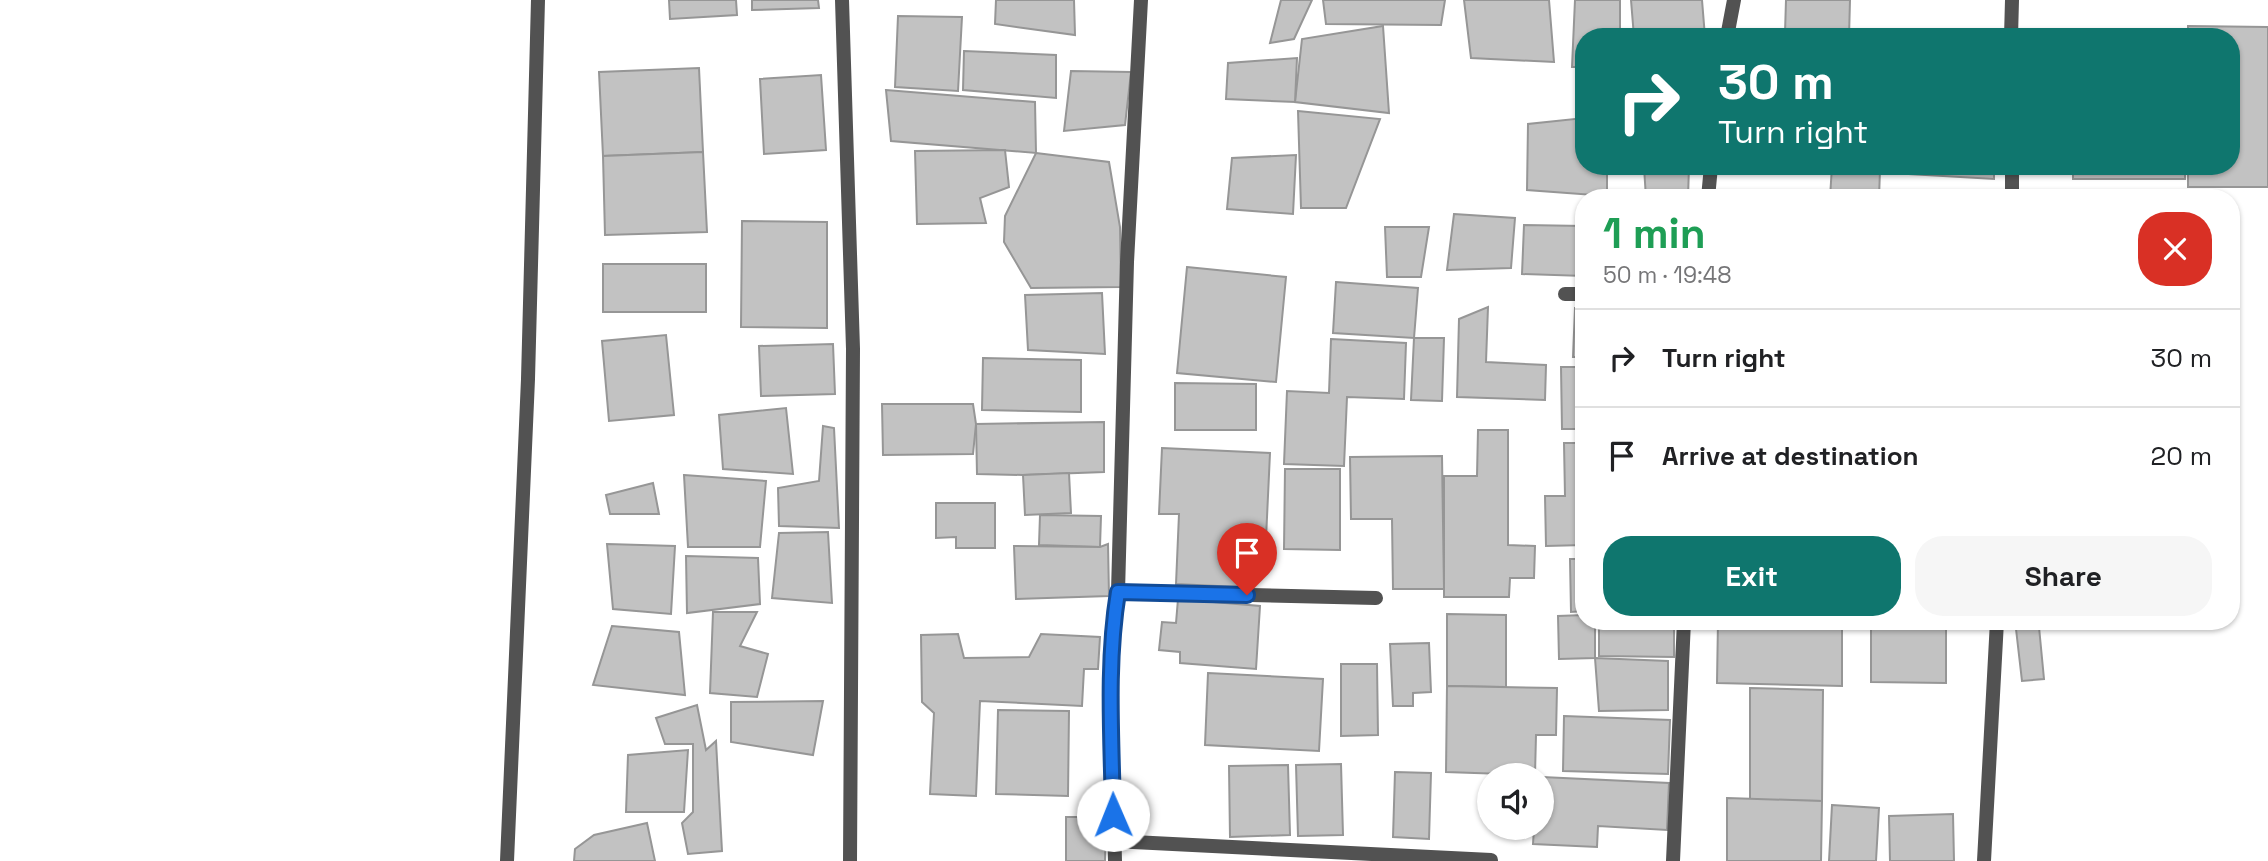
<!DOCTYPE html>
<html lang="en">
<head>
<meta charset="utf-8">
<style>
	:root { --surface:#fff; --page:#f6f6f6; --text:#202124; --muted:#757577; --line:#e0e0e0; --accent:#0f766e }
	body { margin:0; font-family:"Space Grotesk",sans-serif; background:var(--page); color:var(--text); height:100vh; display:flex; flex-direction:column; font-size:26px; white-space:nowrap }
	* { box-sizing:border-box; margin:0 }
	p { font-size:23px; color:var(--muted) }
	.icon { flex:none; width:38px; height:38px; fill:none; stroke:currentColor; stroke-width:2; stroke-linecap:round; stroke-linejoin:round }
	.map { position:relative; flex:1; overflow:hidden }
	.sheet { position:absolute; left:1575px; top:189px; width:665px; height:441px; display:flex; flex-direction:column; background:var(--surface); border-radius:28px; box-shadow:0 2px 5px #0004 }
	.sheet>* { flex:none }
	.hud { position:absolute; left:1575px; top:28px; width:665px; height:147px; border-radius:28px; box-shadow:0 2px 5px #0004; background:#0f766e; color:#fff; overflow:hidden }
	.fabs { position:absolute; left:1477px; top:763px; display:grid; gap:14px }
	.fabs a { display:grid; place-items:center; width:77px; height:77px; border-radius:50%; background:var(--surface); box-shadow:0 2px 5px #0004; font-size:35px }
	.pin { position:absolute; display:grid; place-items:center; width:60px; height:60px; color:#fff; margin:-72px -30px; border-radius:50% 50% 50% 0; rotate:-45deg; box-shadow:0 0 7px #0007 }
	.pin .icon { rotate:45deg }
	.me { position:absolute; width:77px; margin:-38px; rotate:359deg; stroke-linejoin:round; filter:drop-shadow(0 0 5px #0008) }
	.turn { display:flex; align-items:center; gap:24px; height:147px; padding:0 28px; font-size:32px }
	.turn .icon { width:91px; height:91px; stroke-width:2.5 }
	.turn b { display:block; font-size:49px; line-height:60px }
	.round { display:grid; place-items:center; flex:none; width:74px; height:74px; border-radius:28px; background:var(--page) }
	.overview { display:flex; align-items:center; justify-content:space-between; height:119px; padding:0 28px }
	h1 { font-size:42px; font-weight:700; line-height:52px; color:#1e9e55 }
	.action { display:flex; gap:14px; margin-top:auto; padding:14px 28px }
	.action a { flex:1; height:80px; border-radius:28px; background:var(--accent); color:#fff; font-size:28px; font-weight:700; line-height:80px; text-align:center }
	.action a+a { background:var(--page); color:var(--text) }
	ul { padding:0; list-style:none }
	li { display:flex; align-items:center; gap:21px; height:98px; padding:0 28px; border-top:2px solid var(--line) }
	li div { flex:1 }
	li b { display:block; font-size:26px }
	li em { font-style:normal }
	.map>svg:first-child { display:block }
	.building { fill:#c2c2c2; stroke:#969696; stroke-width:2 }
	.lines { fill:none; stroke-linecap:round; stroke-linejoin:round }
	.minor { stroke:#525252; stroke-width:14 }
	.route-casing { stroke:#114b97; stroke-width:18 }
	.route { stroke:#1a73e8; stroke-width:12 }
</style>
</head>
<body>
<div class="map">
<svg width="2268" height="861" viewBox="0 0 2268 861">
	<rect width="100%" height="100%" fill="#fff"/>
	<g class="building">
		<polygon points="669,0 736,0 737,15 670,19"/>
		<polygon points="752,0 818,0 819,8 752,10"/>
		<polygon points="996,0 1074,0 1075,35 995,24"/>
		<polygon points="1281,0 1312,0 1294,39 1270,43"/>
		<polygon points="1323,0 1445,0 1441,25 1326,24"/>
		<polygon points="1464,0 1549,0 1554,62 1471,58"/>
		<polygon points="1575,0 1620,0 1620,37 1584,37 1584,67 1572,67"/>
		<polygon points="1631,0 1702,0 1705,37 1634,37"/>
		<polygon points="1786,0 1850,0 1849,37 1812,37 1785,33"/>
		<polygon points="898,16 962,17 958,91 895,87"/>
		<polygon points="1383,26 1389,113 1295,102 1302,39"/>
		<polygon points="2188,26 2268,27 2268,187 2188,187 2188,166 2231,166 2231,37 2188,37"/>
		<polygon points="964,51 1056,55 1056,98 963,90"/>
		<polygon points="1297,58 1295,102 1226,99 1228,63"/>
		<polygon points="699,68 703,152 603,156 599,72"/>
		<polygon points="1071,71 1131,72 1125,125 1064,131"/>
		<polygon points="821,75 826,150 764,154 760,79"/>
		<polygon points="886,90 1035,102 1036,153 891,141"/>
		<polygon points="1298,111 1380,119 1346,208 1301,208"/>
		<polygon points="1584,118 1584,166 1607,166 1607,196 1527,190 1528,124"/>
		<polygon points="1005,150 1009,187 980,198 986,223 917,224 915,151"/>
		<polygon points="703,152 707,232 605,235 603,156"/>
		<polygon points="1036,153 1109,162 1120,227 1121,287 1031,288 1004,242 1005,216"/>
		<polygon points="1296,155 1293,214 1227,209 1232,158"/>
		<polygon points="1689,166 1688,198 1646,198 1644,167"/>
		<polygon points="1832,166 1892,166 1892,173 1880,170 1879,198 1830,198"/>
		<polygon points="1892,166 1994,166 1994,179 1892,173"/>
		<rect x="2073" y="166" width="112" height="13"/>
		<polygon points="1454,214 1515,218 1511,268 1447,270"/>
		<polygon points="742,221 827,222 827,328 741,327"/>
		<polygon points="1524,225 1584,226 1584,276 1522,274"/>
		<polygon points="1385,227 1429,227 1421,277 1387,277"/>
		<rect x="603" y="264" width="103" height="48"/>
		<polygon points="1187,267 1286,277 1276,382 1177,373"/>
		<polygon points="1336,282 1418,288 1414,338 1333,333"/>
		<polygon points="1102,293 1105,354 1028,350 1025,295"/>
		<polygon points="1488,307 1486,362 1546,365 1545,400 1457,397 1459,319"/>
		<polygon points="1575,308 1584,309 1584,357 1573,357"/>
		<polygon points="666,335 674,415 609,421 602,341"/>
		<polygon points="1414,338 1444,338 1442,401 1411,400"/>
		<polygon points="1331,339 1406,343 1404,399 1347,397 1344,466 1284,464 1287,391 1329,393"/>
		<polygon points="833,344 835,394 761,396 759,346"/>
		<polygon points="983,358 1081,360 1081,412 982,410"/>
		<polygon points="1561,367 1584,367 1584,429 1562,429"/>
		<polygon points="1175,383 1256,384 1256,430 1175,430"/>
		<polygon points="882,404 973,404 976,424 973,454 883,455"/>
		<polygon points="786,408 793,474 723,469 719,415"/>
		<polygon points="1104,422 1104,472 1023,475 977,474 976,424"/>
		<polygon points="823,426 834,428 839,528 779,526 778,488 819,481"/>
		<polygon points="1478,430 1508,430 1508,545 1535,546 1534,578 1510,578 1509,597 1444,597 1444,476 1477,476"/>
		<polygon points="1564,443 1584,443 1584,545 1546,546 1545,496 1565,496"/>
		<polygon points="1162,448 1270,453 1265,560 1240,559 1239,587 1176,584 1179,514 1159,514"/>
		<polygon points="1442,456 1444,589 1393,589 1392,519 1351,519 1350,457"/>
		<polygon points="1285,469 1340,469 1340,550 1284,549"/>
		<polygon points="1069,473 1071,513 1025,515 1023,475"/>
		<polygon points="684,475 766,481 760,547 688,547"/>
		<polygon points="653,483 659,514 610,514 606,495"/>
		<polygon points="936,503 995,503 995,548 956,548 956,537 936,538"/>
		<polygon points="1040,515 1101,516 1100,547 1039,545"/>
		<polygon points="828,532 832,603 772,598 779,533"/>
		<polygon points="607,544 675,546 671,614 613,609"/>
		<polygon points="1108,544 1109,596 1016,599 1014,546 1100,547"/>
		<polygon points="686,556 758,558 760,604 687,613"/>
		<polygon points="1570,559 1584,559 1584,611 1571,612"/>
		<polygon points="1178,599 1260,606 1256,669 1180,663 1180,652 1159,650 1162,622 1176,623"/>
		<polygon points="713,612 757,612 740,646 768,654 757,697 710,693"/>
		<polygon points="1447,614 1506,615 1506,687 1447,686"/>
		<polygon points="1584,615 1584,621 1595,621 1595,658 1559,659 1558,616"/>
		<polygon points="1599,621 1674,621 1674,657 1599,656"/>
		<polygon points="1718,621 1842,624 1842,686 1717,683"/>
		<polygon points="1871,625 1946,625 1946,683 1871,682"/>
		<polygon points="612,626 679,632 685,695 593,685"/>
		<polygon points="2039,627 2044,679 2022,681 2016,629"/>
		<polygon points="958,634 964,658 1029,657 1041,634 1100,637 1098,669 1084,669 1082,706 980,701 976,796 930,794 934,713 922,702 921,635"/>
		<polygon points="1429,643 1431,692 1413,693 1413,706 1393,706 1390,644"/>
		<polygon points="1595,658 1668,661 1668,710 1599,711"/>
		<polygon points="1341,664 1377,664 1378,735 1341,736"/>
		<polygon points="1208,673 1323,679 1319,751 1205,745"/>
		<polygon points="1447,686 1557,688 1556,735 1536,735 1535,775 1446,772"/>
		<polygon points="1750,688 1823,690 1822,801 1750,800"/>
		<polygon points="823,701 813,755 731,742 731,702"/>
		<polygon points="697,705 706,750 716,741 722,851 688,854 682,823 693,812 693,744 665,744 656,718"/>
		<polygon points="998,710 1069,711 1068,796 996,794"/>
		<polygon points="1564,716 1670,720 1668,774 1563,771"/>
		<polygon points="688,750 684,812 626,812 628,755"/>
		<polygon points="1341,764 1343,835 1298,836 1296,765"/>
		<polygon points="1288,765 1290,835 1230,837 1229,766"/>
		<polygon points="1395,772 1431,773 1429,839 1393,837"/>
		<polygon points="1542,777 1669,783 1667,830 1598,826 1597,847 1533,844 1534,828 1542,828"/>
		<polygon points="1727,798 1822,801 1821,861 1727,861"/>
		<polygon points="1832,805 1879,808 1876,861 1829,861"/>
		<polygon points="1953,814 1954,861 1890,861 1889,816"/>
		<polygon points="1066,817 1106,817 1105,861 1066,861"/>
		<polygon points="647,823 655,861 574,861 575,849 594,835"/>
	</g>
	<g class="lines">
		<g class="minor">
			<polyline points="842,0 853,349 850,861"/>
			<polyline points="1727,37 1734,0"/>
			<polyline points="2011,37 2012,0"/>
			<polyline points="1708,198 1711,166"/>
			<polyline points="2012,198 2012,166"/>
			<polyline points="1565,294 1584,294"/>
			<polyline points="1118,592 1376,598"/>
			<polyline points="1113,841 1491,860"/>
			<polyline points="507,861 528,379 538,0"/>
			<polyline points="1115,861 1110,663 1112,630 1118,592 1127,262 1141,0"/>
			<polyline points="1673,861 1684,621"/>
			<polyline points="1984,861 1997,621"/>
		</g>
	</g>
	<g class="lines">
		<g class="route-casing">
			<path id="route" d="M1113 815C1112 741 1106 666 1118 592L1247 595"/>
		</g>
		<use href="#route" class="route"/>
	</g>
</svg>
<div class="fabs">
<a><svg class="icon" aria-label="sound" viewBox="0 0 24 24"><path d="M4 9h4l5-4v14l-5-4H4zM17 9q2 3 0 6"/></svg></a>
</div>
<div class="pin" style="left:1247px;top:595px;background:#d93025"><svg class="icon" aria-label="arrive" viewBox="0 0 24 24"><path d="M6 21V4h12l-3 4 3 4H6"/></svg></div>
<svg class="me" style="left:1113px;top:815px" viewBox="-20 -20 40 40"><circle r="19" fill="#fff"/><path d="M0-13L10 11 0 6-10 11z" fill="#1a73e8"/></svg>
<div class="hud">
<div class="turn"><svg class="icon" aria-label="right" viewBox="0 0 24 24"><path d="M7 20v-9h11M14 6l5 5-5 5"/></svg><div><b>30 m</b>Turn right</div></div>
</div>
<section class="sheet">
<div class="overview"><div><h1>1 min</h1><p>50 m · 19:48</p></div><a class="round" style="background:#d93025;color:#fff"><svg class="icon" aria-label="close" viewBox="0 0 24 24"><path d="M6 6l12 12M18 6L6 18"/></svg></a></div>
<ul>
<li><svg class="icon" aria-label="right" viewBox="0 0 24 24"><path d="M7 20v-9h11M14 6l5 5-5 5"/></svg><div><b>Turn right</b></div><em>30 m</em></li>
<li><svg class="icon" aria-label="arrive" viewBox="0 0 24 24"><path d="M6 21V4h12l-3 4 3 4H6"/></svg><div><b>Arrive at destination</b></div><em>20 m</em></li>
</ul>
<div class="action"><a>Exit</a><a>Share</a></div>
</section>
</div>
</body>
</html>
